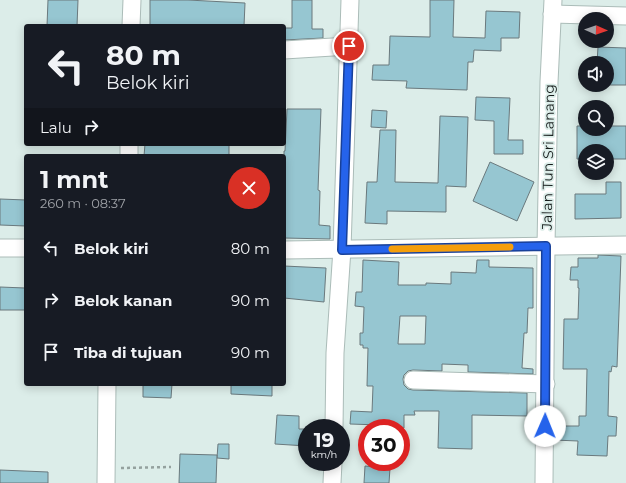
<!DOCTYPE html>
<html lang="id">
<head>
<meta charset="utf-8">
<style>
	:root { --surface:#171b24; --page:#242831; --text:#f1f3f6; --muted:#9ea1a6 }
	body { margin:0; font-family:Montserrat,sans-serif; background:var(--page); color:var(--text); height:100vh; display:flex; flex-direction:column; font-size:15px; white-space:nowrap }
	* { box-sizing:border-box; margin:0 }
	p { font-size:13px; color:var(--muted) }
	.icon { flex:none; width:22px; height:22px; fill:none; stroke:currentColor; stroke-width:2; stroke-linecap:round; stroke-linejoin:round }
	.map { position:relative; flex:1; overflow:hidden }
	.drawer { position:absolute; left:24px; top:154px; width:262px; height:232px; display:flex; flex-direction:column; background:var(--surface); border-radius:4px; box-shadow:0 2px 10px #0003 }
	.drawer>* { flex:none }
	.guide { position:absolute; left:24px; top:24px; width:262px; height:122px; border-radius:4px; box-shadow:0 2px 10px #0003; background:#171b24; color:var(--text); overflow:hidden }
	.needle { width:26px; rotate:92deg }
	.buttons { position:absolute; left:578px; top:12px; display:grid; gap:8px }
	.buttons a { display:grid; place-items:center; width:36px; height:36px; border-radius:50%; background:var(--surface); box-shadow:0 2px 10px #0003; font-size:20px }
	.speed { position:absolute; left:298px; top:419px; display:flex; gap:8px; font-size:20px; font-weight:700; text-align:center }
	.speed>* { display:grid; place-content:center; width:52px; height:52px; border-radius:50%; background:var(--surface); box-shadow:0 2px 10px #0003; line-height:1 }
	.speed small { font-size:10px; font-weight:400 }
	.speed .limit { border:6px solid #d22; background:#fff; color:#111 }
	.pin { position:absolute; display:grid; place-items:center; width:34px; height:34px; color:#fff; margin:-17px; border:2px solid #fff; border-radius:50%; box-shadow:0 1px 4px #0007 }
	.me { position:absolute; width:44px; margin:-22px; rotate:1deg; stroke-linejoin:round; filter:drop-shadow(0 0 3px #0008) }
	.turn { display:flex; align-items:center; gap:14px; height:84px; padding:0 16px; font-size:18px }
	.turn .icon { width:52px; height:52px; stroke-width:2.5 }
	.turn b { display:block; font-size:28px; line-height:34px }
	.then { display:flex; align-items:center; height:38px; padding:0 16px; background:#0003; gap:8px; font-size:15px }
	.round { display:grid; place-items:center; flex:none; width:42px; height:42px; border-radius:21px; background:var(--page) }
	.head { display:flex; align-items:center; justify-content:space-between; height:68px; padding:0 16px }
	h1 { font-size:24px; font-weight:700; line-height:30px }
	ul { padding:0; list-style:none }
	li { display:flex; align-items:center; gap:12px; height:52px; padding:0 16px }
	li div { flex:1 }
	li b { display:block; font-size:15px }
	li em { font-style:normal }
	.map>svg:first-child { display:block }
	.building { fill:#96c6d1; stroke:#6a797d; fill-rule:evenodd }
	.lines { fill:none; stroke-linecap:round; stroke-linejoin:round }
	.minor-casing { stroke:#abbcb8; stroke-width:19 }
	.path { stroke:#94a19e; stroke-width:2.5; stroke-dasharray:3 3; stroke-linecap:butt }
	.minor { stroke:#fff; stroke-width:17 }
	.route-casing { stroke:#184099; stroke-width:10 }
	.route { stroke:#2563eb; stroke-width:7 }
	.slow { stroke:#f59e0b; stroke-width:7 }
	.labels { text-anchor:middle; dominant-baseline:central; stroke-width:3.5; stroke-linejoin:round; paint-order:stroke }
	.street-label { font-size:14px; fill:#151b1a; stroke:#dcede9 }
</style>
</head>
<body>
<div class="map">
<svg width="626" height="483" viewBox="0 0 626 483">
	<rect width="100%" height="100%" fill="#dcede9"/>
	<g class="building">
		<polygon points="48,0 78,0 77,26 47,26"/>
		<polygon points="150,0 188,0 245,3 244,26 150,26"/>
		<polygon points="292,0 312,0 312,29 323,29 323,38 285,40 285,28 292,28"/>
		<polygon points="430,0 454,0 453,37 485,38 486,11 520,12 519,38 501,38 501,51 474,50 473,62 468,62 467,90 406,88 407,81 372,80 373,65 389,65 390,36 430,37"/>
		<polygon points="598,47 626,48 626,85 607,85 607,63 597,63"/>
		<polygon points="476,97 510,98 508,140 523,140 523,154 494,154 494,121 475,120"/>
		<polygon points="287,109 321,109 318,190 320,191 319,225 330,226 330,239 284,238 284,151 285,151"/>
		<polygon points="372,110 387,111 386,128 371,127"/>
		<polygon points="440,116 468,117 466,187 446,186 446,212 387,211 387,224 365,223 367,182 377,182 380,130 396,130 395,182 438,183"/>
		<polygon points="577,126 585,126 585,129 607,129 607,126 626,126 626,159 607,159 607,151 585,151 585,159 577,159"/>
		<polygon points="145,144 229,144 229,156 144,156"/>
		<polygon points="490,162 534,182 517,221 473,201"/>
		<polygon points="606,182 621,182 621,218 575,219 575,194 606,194"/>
		<polygon points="0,199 26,200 26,226 0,225"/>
		<polygon points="598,255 621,256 617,367 612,366 611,372 609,371 608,416 617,417 616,436 608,436 607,456 577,455 578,441 554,440 554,426 579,426 579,416 586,416 587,369 563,369 564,319 578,319 579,288 578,288 578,280 570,280 571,267 578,267 578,258 598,258"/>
		<path d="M363 260 399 262 398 285H426V283L451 284V272L476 273 477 260H489V267L533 268V308H528L527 333H524L522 368 533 369V374L468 372V365L442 364V371L413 370 408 371 404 375 403 379 404 385 408 389 413 390 527 393V416L472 415V449L438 448 439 411H414L415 415H404V428H380V425L350 424 351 411 372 412 373 386H367L368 348H363V345H360V333H363L364 307 355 306 356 292H362ZM400 316H426L425 344H398Z"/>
		<polygon points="284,266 326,268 324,302 284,298"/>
		<polygon points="0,287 25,288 25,310 0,310"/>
		<polygon points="143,384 172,384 171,398 143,397"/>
		<polygon points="231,384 272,384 272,396 231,394"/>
		<polygon points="277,415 299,416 299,429 307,429 307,446 275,444"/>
		<polygon points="218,444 229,444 229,459 217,458"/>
		<polygon points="180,454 217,455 216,483 179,483"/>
		<polygon points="365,466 390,468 389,483 364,483"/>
		<polygon points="0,470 48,472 48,483 0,483"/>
	</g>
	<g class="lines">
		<g class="minor-casing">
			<g id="minor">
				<polyline points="552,14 626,16"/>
				<polyline points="131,26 132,0"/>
				<polyline points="284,50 349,46"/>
				<polyline points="129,156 129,144"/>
				<polyline points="0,248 26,248"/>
				<polyline points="284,250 626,245"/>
				<polyline points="413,380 546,384"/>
				<polyline points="334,428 335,353 342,249 350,0"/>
				<polyline points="106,483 107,384"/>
				<polyline points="332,483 333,462"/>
				<polyline points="544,483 546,246 549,82 553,0"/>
			</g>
		</g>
		<polyline class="path" points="121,468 171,467"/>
		<use href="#minor" class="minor"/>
	</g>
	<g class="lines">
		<g class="route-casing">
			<polyline id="route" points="349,46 342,250 546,246 545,426"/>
		</g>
		<use href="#route" class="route"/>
		<polyline class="slow" points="392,249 510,247"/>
	</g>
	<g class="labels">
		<g class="street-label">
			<text transform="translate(548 157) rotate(-89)">Jalan Tun Sri Lanang</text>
		</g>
	</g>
</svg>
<div class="buttons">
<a><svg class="needle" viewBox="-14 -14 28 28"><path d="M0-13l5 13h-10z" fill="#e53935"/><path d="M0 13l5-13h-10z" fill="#9ea1a6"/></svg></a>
<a><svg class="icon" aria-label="sound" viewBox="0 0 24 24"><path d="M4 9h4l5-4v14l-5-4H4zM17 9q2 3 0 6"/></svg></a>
<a><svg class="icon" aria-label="search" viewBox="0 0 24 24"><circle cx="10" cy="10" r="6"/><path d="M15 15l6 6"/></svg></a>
<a><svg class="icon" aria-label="layers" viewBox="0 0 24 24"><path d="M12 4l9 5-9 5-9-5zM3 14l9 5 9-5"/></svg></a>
</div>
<div class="speed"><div>19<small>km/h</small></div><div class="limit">30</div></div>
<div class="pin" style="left:349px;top:46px;background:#d93025"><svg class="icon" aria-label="arrive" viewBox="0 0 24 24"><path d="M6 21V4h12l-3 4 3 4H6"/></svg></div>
<svg class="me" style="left:545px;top:426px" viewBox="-20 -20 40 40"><circle r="19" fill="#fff"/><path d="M0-13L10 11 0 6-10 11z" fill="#2563eb"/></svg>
<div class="guide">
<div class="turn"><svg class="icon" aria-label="left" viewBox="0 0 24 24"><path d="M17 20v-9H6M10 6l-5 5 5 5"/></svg><div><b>80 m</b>Belok kiri</div></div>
<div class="then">Lalu<svg class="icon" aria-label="right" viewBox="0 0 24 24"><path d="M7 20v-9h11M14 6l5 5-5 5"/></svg></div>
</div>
<section class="drawer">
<div class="head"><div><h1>1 mnt</h1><p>260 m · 08:37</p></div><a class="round" style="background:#d93025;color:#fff"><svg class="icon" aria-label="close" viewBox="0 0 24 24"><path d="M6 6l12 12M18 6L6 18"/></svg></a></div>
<ul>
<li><svg class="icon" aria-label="left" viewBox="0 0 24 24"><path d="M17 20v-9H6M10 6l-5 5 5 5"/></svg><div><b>Belok kiri</b></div><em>80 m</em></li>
<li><svg class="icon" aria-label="right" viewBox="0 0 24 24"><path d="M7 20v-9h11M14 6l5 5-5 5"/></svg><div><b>Belok kanan</b></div><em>90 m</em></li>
<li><svg class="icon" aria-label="arrive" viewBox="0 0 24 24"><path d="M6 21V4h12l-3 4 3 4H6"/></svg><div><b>Tiba di tujuan</b></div><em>90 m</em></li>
</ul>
</section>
</div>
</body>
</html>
